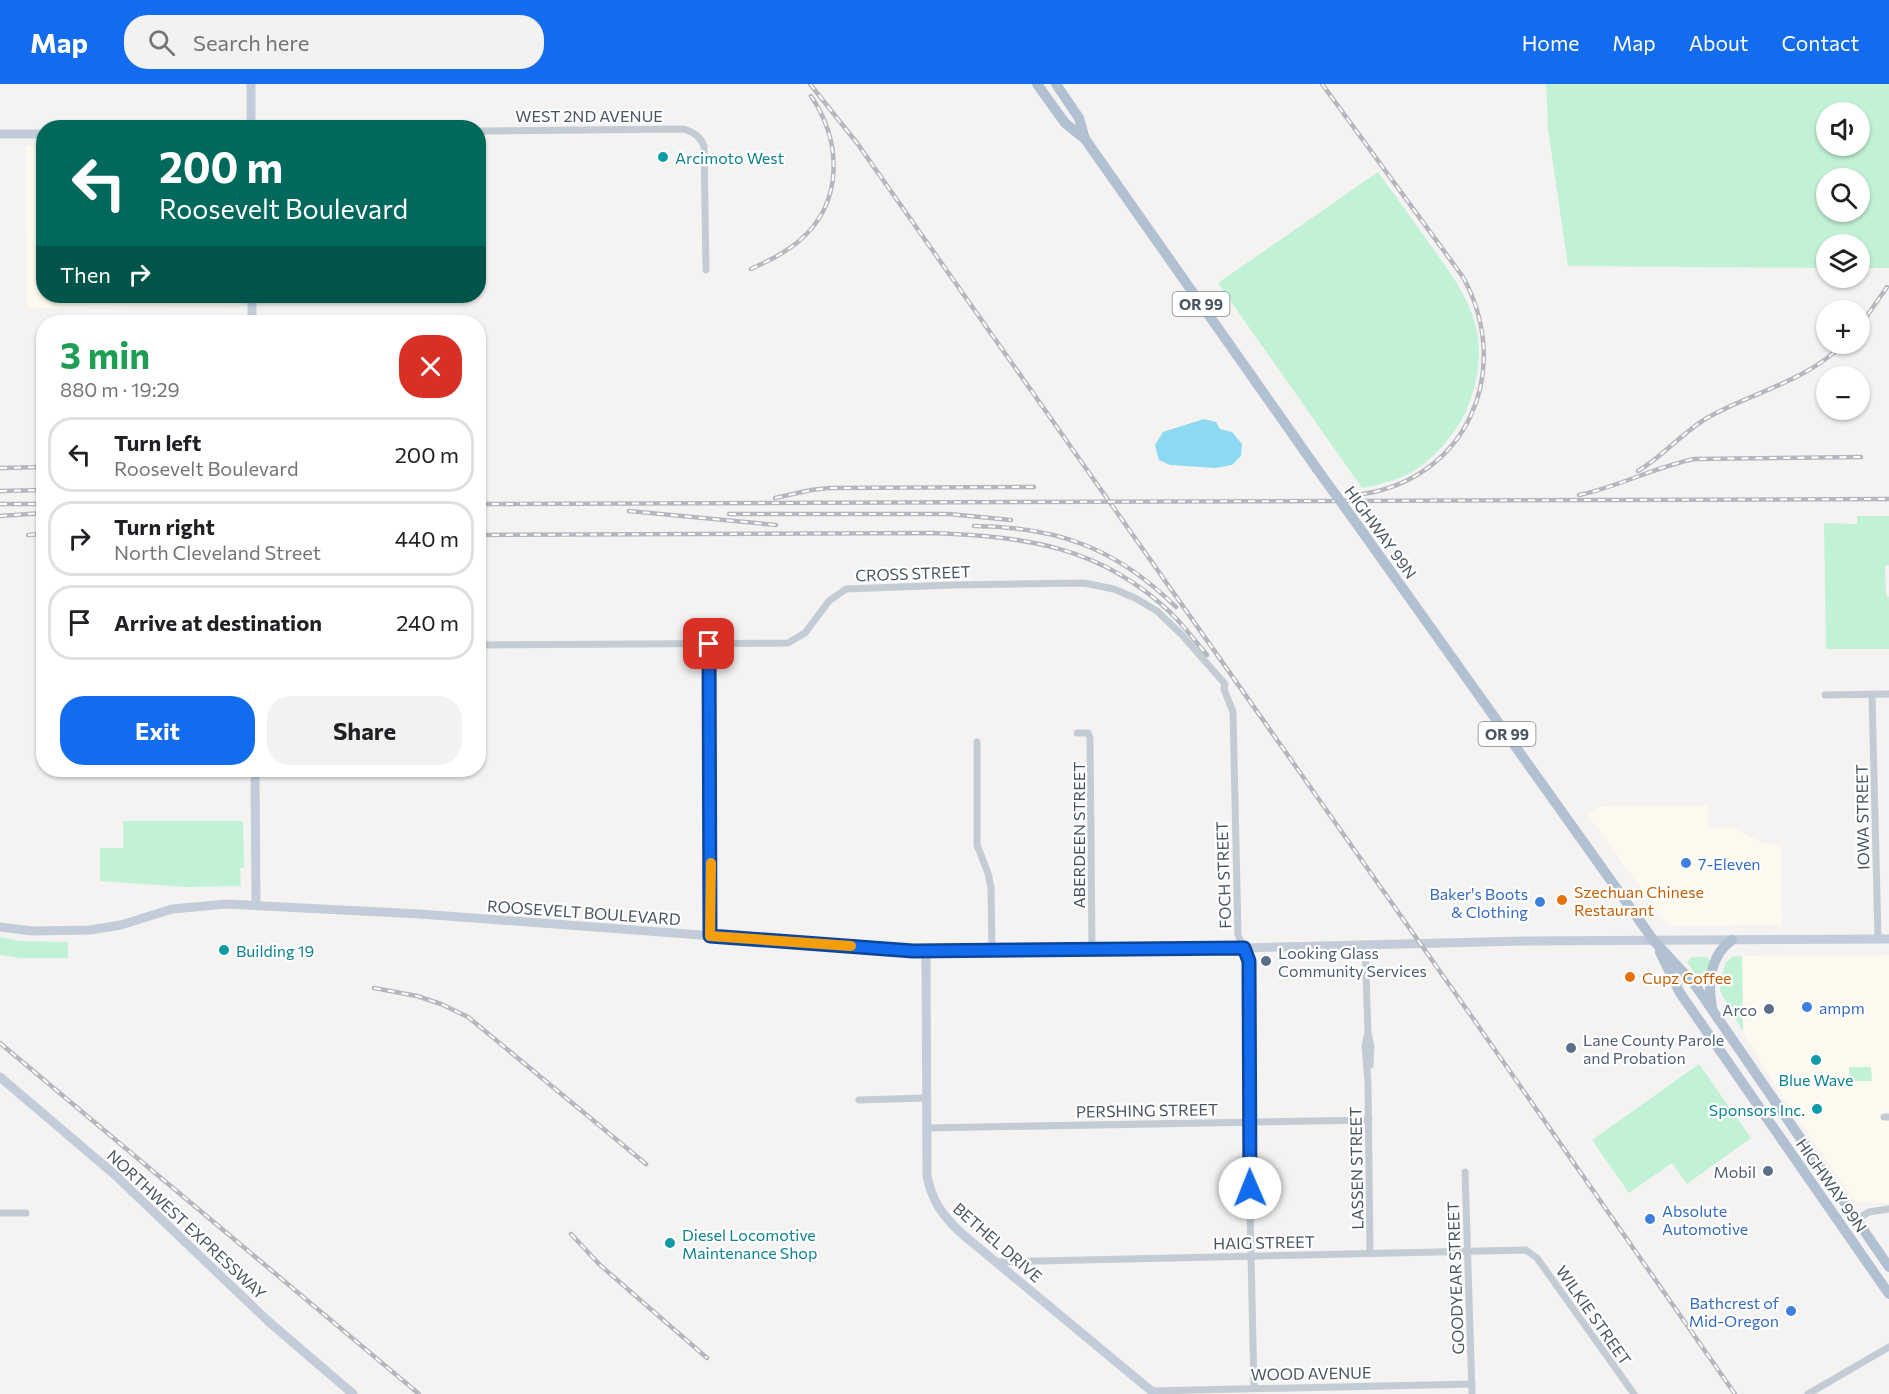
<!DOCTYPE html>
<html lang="en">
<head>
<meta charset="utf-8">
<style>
	:root { --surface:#fff; --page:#f2f2f2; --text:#202124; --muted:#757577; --line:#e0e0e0; --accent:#136cee }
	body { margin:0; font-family:Commissioner,sans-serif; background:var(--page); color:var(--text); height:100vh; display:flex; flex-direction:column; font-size:22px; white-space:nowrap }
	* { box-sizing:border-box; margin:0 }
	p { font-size:20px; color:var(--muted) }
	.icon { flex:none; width:33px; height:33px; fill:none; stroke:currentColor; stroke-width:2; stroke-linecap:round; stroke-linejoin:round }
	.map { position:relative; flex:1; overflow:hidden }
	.drawer { position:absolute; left:36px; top:231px; width:450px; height:462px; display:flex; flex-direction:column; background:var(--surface); border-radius:24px; box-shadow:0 2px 4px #0004 }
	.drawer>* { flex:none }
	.guide { position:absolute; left:36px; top:36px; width:450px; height:183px; border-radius:24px; box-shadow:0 2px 4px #0004; background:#00695c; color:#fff; overflow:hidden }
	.controls { position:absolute; left:1816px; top:18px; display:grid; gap:12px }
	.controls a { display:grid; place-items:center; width:54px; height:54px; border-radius:50%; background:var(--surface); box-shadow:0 2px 4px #0004; font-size:30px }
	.pin { position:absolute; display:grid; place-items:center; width:51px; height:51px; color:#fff; margin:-26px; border-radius:12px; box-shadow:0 3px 9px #0006 }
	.me { position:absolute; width:66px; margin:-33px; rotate:359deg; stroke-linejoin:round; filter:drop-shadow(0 0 4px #0008) }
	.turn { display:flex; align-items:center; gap:21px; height:126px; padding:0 24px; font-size:27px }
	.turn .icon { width:78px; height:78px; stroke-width:2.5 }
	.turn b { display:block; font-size:42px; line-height:51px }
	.then { display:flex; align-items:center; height:57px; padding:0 24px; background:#0003; gap:12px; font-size:22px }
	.round { display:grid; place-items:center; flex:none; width:63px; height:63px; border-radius:24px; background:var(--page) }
	.summary { display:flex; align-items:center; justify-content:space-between; height:102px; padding:0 24px }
	h1 { font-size:36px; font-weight:700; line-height:45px; color:#1e9e55 }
	.action { display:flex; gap:12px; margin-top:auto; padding:12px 24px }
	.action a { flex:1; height:69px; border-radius:24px; background:var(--accent); color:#fff; font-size:24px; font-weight:700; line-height:69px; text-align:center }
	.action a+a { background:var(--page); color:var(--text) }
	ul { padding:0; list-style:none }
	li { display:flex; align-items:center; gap:18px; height:75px; margin:0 12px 9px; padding:0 12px; border:3px solid var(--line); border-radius:24px }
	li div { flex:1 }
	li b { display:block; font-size:22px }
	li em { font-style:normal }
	header { display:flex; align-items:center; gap:36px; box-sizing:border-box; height:84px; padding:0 30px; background:var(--accent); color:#fff }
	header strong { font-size:28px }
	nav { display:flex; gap:33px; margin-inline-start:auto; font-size:21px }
	.search { width:420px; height:54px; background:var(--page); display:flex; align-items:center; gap:15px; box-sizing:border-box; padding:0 21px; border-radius:24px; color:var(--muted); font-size:22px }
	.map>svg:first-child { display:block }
	.commercial { fill:#fdf9ee }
	.green { fill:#c1f2d5; fill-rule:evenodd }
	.water { fill:#8cd9f1 }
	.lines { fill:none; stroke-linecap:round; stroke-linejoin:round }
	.street { stroke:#c3ccd4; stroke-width:7 }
	.secondary { stroke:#c3cdd9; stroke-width:9 }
	.primary { stroke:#b1c1d2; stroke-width:10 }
	.rail-casing { stroke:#b4b7bd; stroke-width:4.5 }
	.rail { stroke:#fff; stroke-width:2; stroke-dasharray:7; stroke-linecap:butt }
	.primary-bridge { stroke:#b1c1d2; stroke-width:10 }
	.route-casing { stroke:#0c469b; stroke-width:15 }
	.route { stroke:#136cee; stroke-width:10 }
	.slow { stroke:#f59e0b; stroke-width:10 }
	.culture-dot { fill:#0f9aa8; stroke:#fff; stroke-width:2 }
	.shop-dot { fill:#3f7fe0; stroke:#fff; stroke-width:2 }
	.food-dot { fill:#e8710a; stroke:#fff; stroke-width:2 }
	.service-dot { fill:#5c6f8a; stroke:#fff; stroke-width:2 }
	.labels { text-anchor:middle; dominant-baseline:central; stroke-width:4.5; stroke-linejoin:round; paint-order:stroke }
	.shield { fill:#fff; stroke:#808890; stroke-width:1.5 }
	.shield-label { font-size:15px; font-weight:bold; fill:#495561 }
	.street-label { font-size:16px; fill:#495561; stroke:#fff }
	.culture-label { font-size:16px; fill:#0d838f; stroke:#fff; text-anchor:start }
	.shop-label { font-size:16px; fill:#366cbe; stroke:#fff; text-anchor:start }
	.food-label { font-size:16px; fill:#c56008; stroke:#fff; text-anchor:start }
	.service-label { font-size:16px; fill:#4e5e75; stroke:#fff; text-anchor:start }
</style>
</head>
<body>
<header>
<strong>Map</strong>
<div class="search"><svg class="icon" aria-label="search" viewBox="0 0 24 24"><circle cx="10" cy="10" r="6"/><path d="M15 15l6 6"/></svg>Search here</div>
<nav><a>Home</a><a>Map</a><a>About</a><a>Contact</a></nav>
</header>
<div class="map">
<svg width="1889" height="1310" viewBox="0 0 1889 1310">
	<rect width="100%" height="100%" fill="#f5f2f2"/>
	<g class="commercial">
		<polygon points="26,62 43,62 44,212 243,212 243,221 27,224"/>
		<polygon points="1708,722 1709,745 1733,744 1761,758 1781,763 1782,841 1675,842 1669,840 1664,836 1588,731 1600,723"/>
		<polygon points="1889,871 1889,1119 1857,1118 1854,1116 1772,997 1743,948 1742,872"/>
	</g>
	<g class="green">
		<path d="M1546 0H1889V184H1860V160H1827V184L1568 182 1548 45ZM1860 28V62H1827V28ZM1860 94V128H1827V94Z"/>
		<path d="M1378 88C1395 111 1412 135 1429 159 1461 204 1488 237 1476 296 1472 313 1466 331 1455 346 1428 383 1407 396 1362 404L1218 199Z"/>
		<polygon points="1857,432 1889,432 1889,481 1885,482 1886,512 1889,513 1889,565 1826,565 1824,439 1857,440"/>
		<polygon points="123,737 243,737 244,783 240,784 241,802 187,803 100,797 100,764 123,764"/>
		<polygon points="0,853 19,857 68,858 68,874 19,874 0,871"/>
		<polygon points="1742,872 1743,948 1720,907 1720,898 1726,878 1732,873"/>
		<polygon points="1692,873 1707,873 1710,877 1703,901 1687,878"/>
		<polygon points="1699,980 1751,1054 1687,1100 1672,1079 1629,1109 1592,1056"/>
		<polygon points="1849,983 1871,983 1872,997 1850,997"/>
	</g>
	<polygon class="water" points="1204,335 1216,338 1220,345 1232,348 1242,360 1241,372 1232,381 1215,384 1170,381 1159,376 1155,361 1163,348"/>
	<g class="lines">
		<g class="street">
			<path d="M478 47 684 45C693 48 700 52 704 62L706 186"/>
			<polyline points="709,560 710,852"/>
			<polyline points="478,561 788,559 805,549 829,517 846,505 952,501 1084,499 1114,505 1135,514 1157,527 1182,551 1225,600 1224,605 1233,628 1238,851 1249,877 1248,1038 1254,1303"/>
			<polyline points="1872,610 1878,855"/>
			<polyline points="1825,611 1889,610"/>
			<polyline points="1077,649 1088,649 1090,654 1092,865"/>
			<polyline points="977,658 977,761 988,789 991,804 992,866"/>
			<polyline points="1365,861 1368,949 1371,963 1370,981"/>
			<polyline points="1368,949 1365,961 1368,999 1370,1169"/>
			<polyline points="859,1016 926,1014"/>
			<polyline points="1884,1033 1889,1033"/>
			<polyline points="926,1044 1369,1036"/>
			<polyline points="1465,1088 1472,1310"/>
			<polyline points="0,1129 26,1129"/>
			<polyline points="1856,1136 1869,1128 1889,1125"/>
			<polyline points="997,1178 1526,1166 1537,1174 1634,1310"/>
			<polyline points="1151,1307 1472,1300"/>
			<polyline points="1808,1310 1889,1263"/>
		</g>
		<g class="secondary">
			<polyline points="251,44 251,0"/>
			<polyline points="0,50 44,50"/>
			<polyline points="252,212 252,238"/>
			<polyline points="255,686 256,821"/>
			<polyline points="0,843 32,847 90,846 121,841 172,825 227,820 420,830 913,867 1244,864 1525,857 1889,855"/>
			<path d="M926 867 927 1091C931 1116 943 1132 961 1149L1155 1310"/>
			<polyline points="0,993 114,1090 268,1237 353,1310"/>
		</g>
		<g class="primary">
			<polyline points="1037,0 1065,39 1085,55 1317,385"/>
			<polyline points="1056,0 1079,34 1085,55"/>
			<polyline points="1359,443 1654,857 1695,901 1889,1183"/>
			<polyline points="1660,868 1680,909 1889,1210"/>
			<path d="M1712 922C1707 899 1711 870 1732 856"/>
		</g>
		<g class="rail-casing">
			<g id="rail">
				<polyline points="810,0 857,59 1472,933 1735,1310"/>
				<path d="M1322 0 1463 193C1515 288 1466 398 1356 411"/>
				<path d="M751 185C768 177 785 169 799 157 844 119 842 58 811 12"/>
				<polyline points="1860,242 1887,203"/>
				<polyline points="0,384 44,383"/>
				<path d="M1638 387C1663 372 1682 349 1707 334 1752 308 1806 298 1843 260"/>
				<polyline points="0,407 44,406"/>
				<path d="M1579 411C1618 403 1655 383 1694 375L1861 373"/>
				<polyline points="775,414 811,406 829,404 1034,403"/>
				<polyline points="0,420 44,420"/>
				<polyline points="478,420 1889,415"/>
				<polyline points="629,427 776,441"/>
				<polyline points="729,430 949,430 1011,436"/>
				<polyline points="0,432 44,429"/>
				<path d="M974 442C1058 443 1116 464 1176 523"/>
				<polyline points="28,451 44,450"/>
				<path d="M478 451 934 449C1027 453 1100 462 1171 529 1184 542 1195 557 1207 571"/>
				<polyline points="374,904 417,912 441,920 468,933 646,1080"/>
				<polyline points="0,959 419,1310"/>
				<polyline points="571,1150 600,1181 707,1274"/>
			</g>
		</g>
		<use href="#rail" class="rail"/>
		<polyline class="primary-bridge" points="1317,385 1359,443"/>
	</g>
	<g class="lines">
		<g class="route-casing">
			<polyline id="route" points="709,560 710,852 913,867 1244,864 1249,877 1250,1104"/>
		</g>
		<use href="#route" class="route"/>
		<polyline class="slow" points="711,779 710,852 851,862"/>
	</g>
	<g class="culture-dot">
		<circle cx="663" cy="73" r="6"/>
		<circle cx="224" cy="866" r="6"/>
		<circle cx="1816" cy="976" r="6"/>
		<circle cx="1817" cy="1025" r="6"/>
		<circle cx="670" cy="1159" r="6"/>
	</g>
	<g class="shop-dot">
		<circle cx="1686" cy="779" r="6"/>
		<circle cx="1540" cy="818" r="6"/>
		<circle cx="1807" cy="923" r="6"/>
		<circle cx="1650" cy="1135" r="6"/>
		<circle cx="1791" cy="1227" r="6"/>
	</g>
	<g class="food-dot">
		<circle cx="1562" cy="816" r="6"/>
		<circle cx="1630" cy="893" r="6"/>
	</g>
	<g class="service-dot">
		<circle cx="1266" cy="877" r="6"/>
		<circle cx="1769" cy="925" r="6"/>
		<circle cx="1571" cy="964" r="6"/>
		<circle cx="1768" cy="1087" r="6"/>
	</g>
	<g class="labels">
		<g class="shield">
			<rect x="1172.5" y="208" width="57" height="24" rx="4.5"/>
			<rect x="1478.5" y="638" width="57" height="24" rx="4.5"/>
		</g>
		<g class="shield-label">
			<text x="1201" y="220">OR 99</text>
			<text x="1507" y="650">OR 99</text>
		</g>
		<g class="street-label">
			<text x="589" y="31">WEST 2ND AVENUE</text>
			<text transform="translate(1381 448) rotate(54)">HIGHWAY 99N</text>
			<text transform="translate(913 489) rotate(-2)">CROSS STREET</text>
			<text transform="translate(1862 733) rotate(-91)">IOWA STREET</text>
			<text transform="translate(1078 751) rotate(-90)">ABERDEEN STREET</text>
			<text transform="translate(1223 791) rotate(-92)">FOCH STREET</text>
			<text transform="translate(584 828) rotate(4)">ROOSEVELT BOULEVARD</text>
			<text transform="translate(1147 1026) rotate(-1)">PERSHING STREET</text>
			<text transform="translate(1356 1084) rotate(-91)">LASSEN STREET</text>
			<text transform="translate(1832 1101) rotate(55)">HIGHWAY 99N</text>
			<text transform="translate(187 1140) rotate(43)">NORTHWEST EXPRESSWAY</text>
			<text transform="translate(998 1158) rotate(41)">BETHEL DRIVE</text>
			<text transform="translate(1264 1158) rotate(-1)">HAIG STREET</text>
			<text transform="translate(1455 1194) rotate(-92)">GOODYEAR STREET</text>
			<text transform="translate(1594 1231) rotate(55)">WILKIE STREET</text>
			<text transform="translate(1311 1289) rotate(-1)">WOOD AVENUE</text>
		</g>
		<g class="culture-label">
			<text x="675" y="73">Arcimoto West</text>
			<text x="236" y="866">Building 19</text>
			<text x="1816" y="995" text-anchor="middle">Blue Wave</text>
			<text x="1805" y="1025" text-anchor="end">Sponsors Inc.</text>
			<text x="682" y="1150">Diesel Locomotive<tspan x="682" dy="18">Maintenance Shop</tspan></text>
		</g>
		<g class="shop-label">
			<text x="1698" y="779">7-Eleven</text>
			<text x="1528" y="809" text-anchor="end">Baker's Boots<tspan x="1528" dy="18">&amp; Clothing</tspan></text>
			<text x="1819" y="923">ampm</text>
			<text x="1662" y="1126">Absolute<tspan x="1662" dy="18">Automotive</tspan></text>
			<text x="1779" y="1218" text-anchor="end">Bathcrest of<tspan x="1779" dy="18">Mid-Oregon</tspan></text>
		</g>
		<g class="food-label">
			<text x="1574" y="807">Szechuan Chinese<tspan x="1574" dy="18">Restaurant</tspan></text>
			<text x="1642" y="893">Cupz Coffee</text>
		</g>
		<g class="service-label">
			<text x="1278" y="868">Looking Glass<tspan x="1278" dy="18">Community Services</tspan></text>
			<text x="1757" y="925" text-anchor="end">Arco</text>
			<text x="1583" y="955">Lane County Parole<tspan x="1583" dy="18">and Probation</tspan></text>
			<text x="1756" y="1087" text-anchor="end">Mobil</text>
		</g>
	</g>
</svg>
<div class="controls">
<a><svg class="icon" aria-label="sound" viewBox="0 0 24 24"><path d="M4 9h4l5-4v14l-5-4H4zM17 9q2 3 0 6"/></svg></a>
<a><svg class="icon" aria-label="search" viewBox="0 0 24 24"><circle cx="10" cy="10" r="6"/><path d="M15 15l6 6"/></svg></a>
<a><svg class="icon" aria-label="layers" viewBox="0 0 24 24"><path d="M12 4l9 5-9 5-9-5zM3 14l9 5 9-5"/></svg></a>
<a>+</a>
<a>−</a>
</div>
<div class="pin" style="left:709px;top:560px;background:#d93025"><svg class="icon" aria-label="arrive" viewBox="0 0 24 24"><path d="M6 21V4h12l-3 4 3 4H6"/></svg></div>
<svg class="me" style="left:1250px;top:1104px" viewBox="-20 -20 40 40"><circle r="19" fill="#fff"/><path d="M0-13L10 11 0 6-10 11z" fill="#136cee"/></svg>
<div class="guide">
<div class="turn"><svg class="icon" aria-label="left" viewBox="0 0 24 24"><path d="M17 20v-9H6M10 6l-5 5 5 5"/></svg><div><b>200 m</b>Roosevelt Boulevard</div></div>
<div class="then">Then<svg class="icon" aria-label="right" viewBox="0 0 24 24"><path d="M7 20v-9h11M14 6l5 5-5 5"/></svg></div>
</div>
<section class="drawer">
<div class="summary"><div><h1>3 min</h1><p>880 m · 19:29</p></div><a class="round" style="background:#d93025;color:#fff"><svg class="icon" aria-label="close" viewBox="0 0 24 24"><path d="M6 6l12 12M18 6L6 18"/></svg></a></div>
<ul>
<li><svg class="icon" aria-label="left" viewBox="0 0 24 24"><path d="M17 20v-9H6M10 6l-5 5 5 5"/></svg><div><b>Turn left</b><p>Roosevelt Boulevard</p></div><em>200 m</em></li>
<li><svg class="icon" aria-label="right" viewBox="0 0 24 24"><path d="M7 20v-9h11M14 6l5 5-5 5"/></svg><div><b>Turn right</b><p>North Cleveland Street</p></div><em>440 m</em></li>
<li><svg class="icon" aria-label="arrive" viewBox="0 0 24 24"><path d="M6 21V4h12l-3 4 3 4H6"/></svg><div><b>Arrive at destination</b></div><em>240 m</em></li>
</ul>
<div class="action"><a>Exit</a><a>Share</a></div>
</section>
</div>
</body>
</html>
